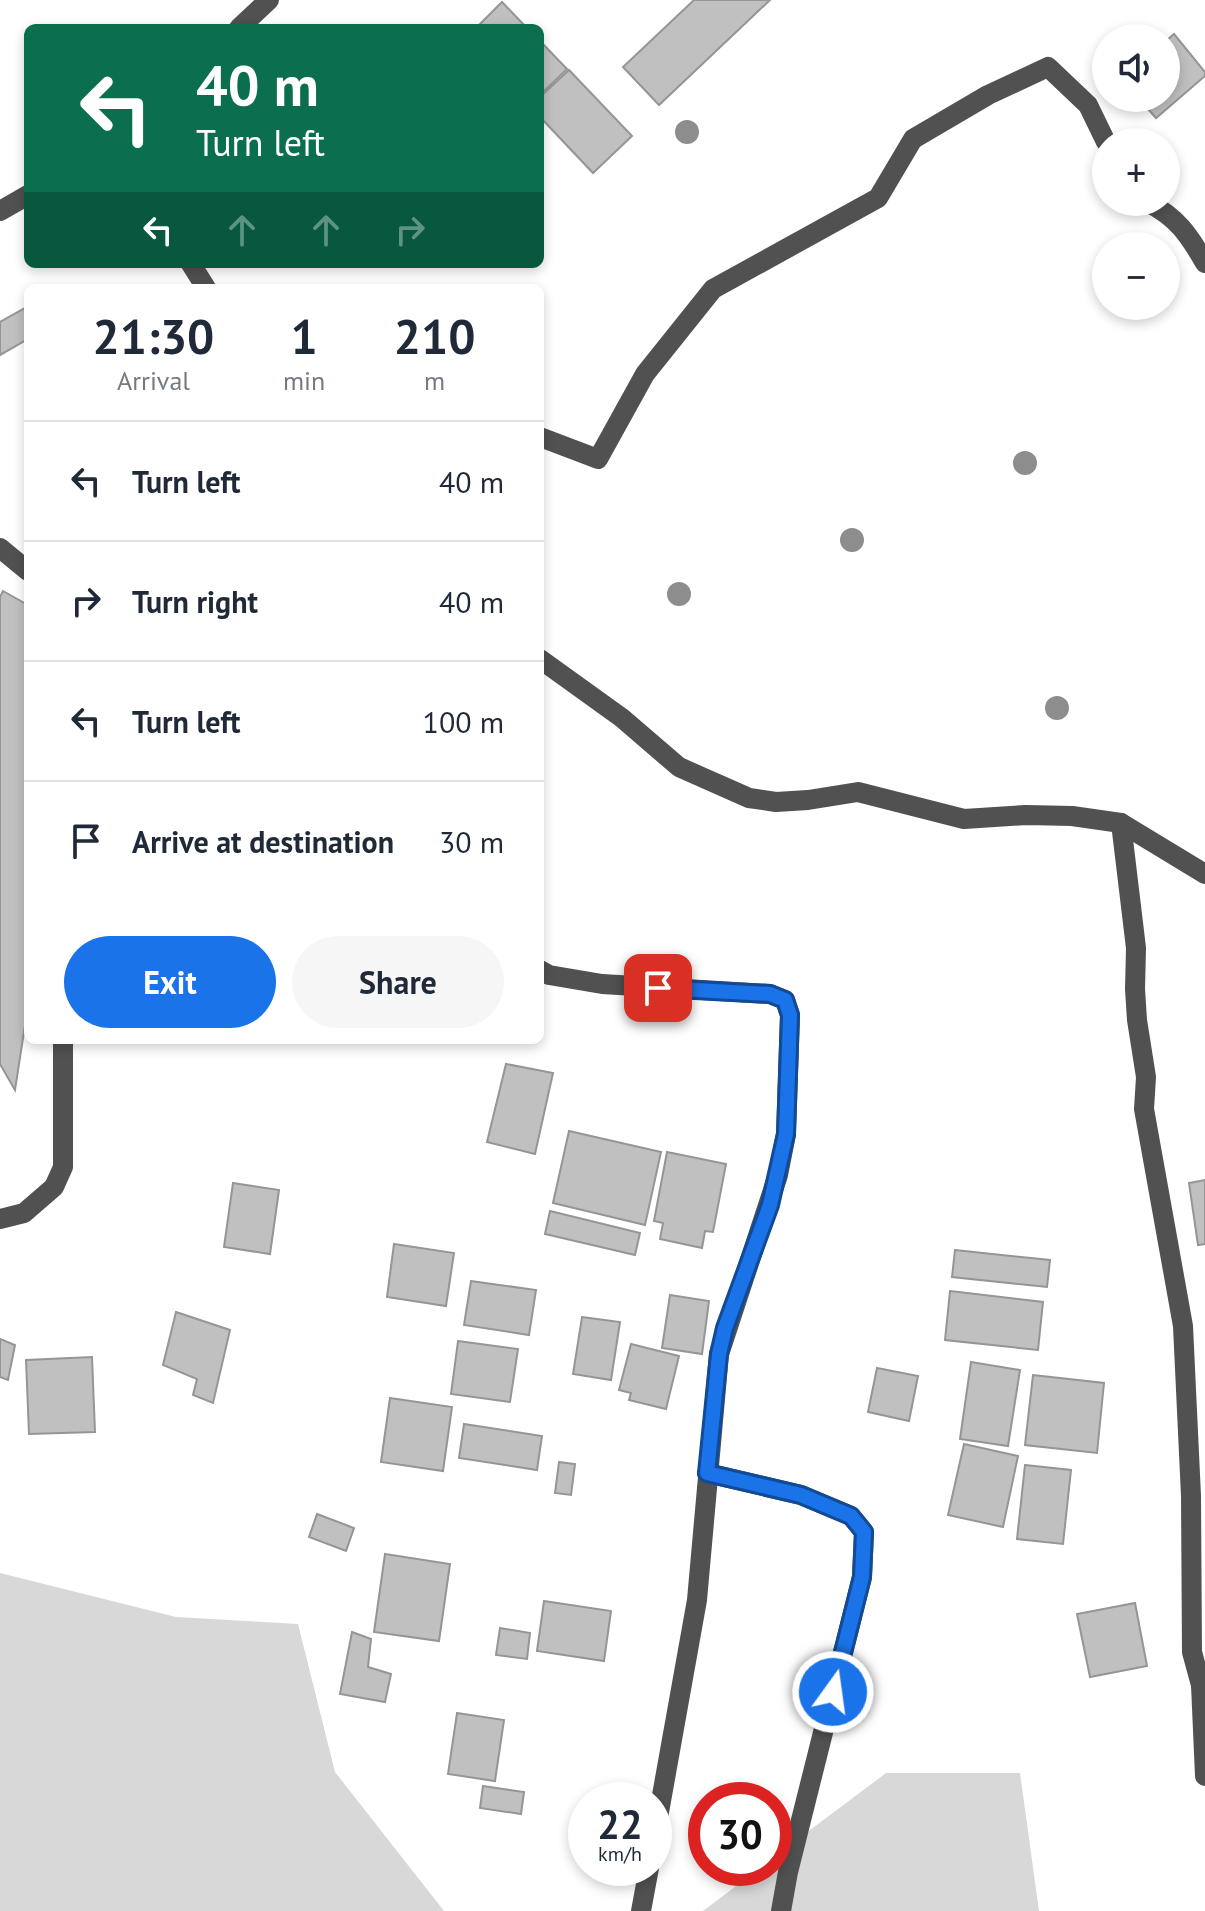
<!DOCTYPE html>
<html lang="en">
<head>
<meta charset="utf-8">
<style>
	:root { --surface:#fff; --page:#f6f6f7; --text:#1f2937; --muted:#747a83; --line:#e0e1e3; --accent:#1a73e8 }
	body { margin:0; font-family:"PT Sans",sans-serif; background:var(--page); color:var(--text); height:100vh; display:flex; flex-direction:column; font-size:30px; white-space:nowrap }
	* { box-sizing:border-box; margin:0 }
	p { font-size:26px; color:var(--muted) }
	.icon { flex:none; width:44px; height:44px; fill:none; stroke:currentColor; stroke-width:2; stroke-linecap:round; stroke-linejoin:round }
	.map { position:relative; flex:1; overflow:hidden }
	.drawer { position:absolute; left:24px; top:284px; width:520px; height:760px; display:flex; flex-direction:column; background:var(--surface); border-radius:12px; box-shadow:0 4px 12px #0003 }
	.drawer>* { flex:none }
	.top-card { position:absolute; left:24px; top:24px; width:520px; height:244px; border-radius:12px; box-shadow:0 4px 12px #0003; background:#0b6e4f; color:#fff; overflow:hidden }
	.buttons { position:absolute; left:1092px; top:24px; display:grid; gap:16px }
	.buttons a { display:grid; place-items:center; width:88px; height:88px; border-radius:50%; background:var(--surface); box-shadow:0 4px 12px #0003; font-size:40px }
	.speed { position:absolute; left:568px; top:1782px; display:flex; gap:16px; font-size:40px; font-weight:700; text-align:center }
	.speed>* { display:grid; place-content:center; width:104px; height:104px; border-radius:50%; background:var(--surface); box-shadow:0 4px 12px #0003; line-height:1 }
	.speed small { font-size:20px; font-weight:400 }
	.speed .limit { border:12px solid #d22; background:#fff; color:#111 }
	.pin { position:absolute; display:grid; place-items:center; width:68px; height:68px; color:#fff; margin:-34px; border-radius:16px; box-shadow:0 4px 12px #0006 }
	.me { position:absolute; width:88px; margin:-44px; rotate:14deg; stroke-linejoin:round; filter:drop-shadow(0 0 6px #0008) }
	.turn { display:flex; align-items:center; gap:28px; height:168px; padding:0 40px; font-size:36px }
	.turn .icon { width:104px; height:104px; stroke-width:2.5 }
	.turn b { display:block; font-size:56px; line-height:68px }
	.lanes { display:flex; align-items:center; height:76px; padding:0 40px; background:#0003; justify-content:center; gap:40px; direction:ltr }
	.lanes .off { opacity:.35 }
	.eta { display:flex; justify-content:space-evenly; align-items:center; height:136px; text-align:center }
	.eta b { font-size:48px; font-weight:700; line-height:56px }
	.primary-button { display:flex; gap:16px; margin-top:auto; padding:16px 40px }
	.primary-button a { flex:1; height:92px; border-radius:48px; background:var(--accent); color:#fff; font-size:32px; font-weight:700; line-height:92px; text-align:center }
	.primary-button a+a { background:var(--page); color:var(--text) }
	ul { padding:0; list-style:none }
	li { display:flex; align-items:center; gap:24px; height:120px; padding:0 40px; border-top:2px solid var(--line) }
	li div { flex:1 }
	li b { display:block; font-size:30px }
	li em { font-style:normal }
	.map>svg:first-child { display:block }
	.green { fill:#d8d8d8 }
	.building { fill:#c0c0c0; stroke:#959595; stroke-width:2 }
	.lines { fill:none; stroke-linecap:round; stroke-linejoin:round }
	.minor { stroke:#515151; stroke-width:20 }
	.tree { fill:#8d8d8d }
	.route-casing { stroke:#114b97; stroke-width:20 }
	.route { stroke:#1a73e8; stroke-width:14 }
</style>
</head>
<body>
<div class="map">
<svg width="1205" height="1911" viewBox="0 0 1205 1911">
	<rect width="100%" height="100%" fill="#fff"/>
	<g class="green">
		<polygon points="0,1573 176,1617 298,1624 335,1772 444,1911 0,1911"/>
		<polygon points="886,1773 1020,1773 1039,1911 703,1911 760,1868 774,1868 774,1857"/>
	</g>
	<g class="building">
		<polygon points="694,0 770,0 659,105 623,67"/>
		<polygon points="502,2 527,28 476,28"/>
		<polygon points="1174,34 1205,72 1205,76 1156,118 1138,98 1166,98 1166,41"/>
		<polygon points="540,41 567,69 540,95"/>
		<polygon points="569,70 632,136 593,173 540,117 540,97"/>
		<polygon points="27,307 28,339 0,355 0,322"/>
		<polygon points="3,591 28,605 28,1006 15,1090 0,1064 0,597"/>
		<polygon points="506,1064 553,1073 535,1154 487,1142"/>
		<polygon points="569,1131 661,1152 645,1225 553,1203"/>
		<polygon points="667,1152 726,1164 713,1232 705,1231 702,1248 660,1239 663,1223 654,1221"/>
		<polygon points="1205,1180 1205,1244 1198,1245 1189,1183"/>
		<polygon points="233,1183 279,1190 270,1254 224,1247"/>
		<polygon points="550,1211 640,1233 635,1255 545,1234"/>
		<polygon points="394,1244 454,1253 446,1306 387,1297"/>
		<polygon points="955,1250 1050,1260 1047,1287 952,1277"/>
		<polygon points="471,1281 536,1290 529,1335 464,1325"/>
		<polygon points="950,1291 1043,1302 1038,1350 945,1340"/>
		<polygon points="670,1295 709,1301 702,1354 662,1348"/>
		<polygon points="176,1312 230,1330 213,1403 193,1395 197,1379 163,1365"/>
		<polygon points="582,1317 620,1322 611,1380 573,1374"/>
		<polygon points="0,1339 15,1345 8,1380 0,1377"/>
		<polygon points="458,1341 518,1349 510,1402 451,1394"/>
		<polygon points="631,1344 679,1356 666,1409 629,1400 631,1393 619,1390"/>
		<polygon points="92,1357 95,1432 29,1434 26,1360"/>
		<polygon points="971,1362 1020,1370 1008,1446 960,1439"/>
		<polygon points="877,1368 918,1376 909,1421 868,1412"/>
		<polygon points="1033,1375 1104,1383 1097,1453 1025,1445"/>
		<polygon points="390,1398 452,1407 443,1471 381,1462"/>
		<polygon points="464,1424 542,1436 537,1470 459,1458"/>
		<polygon points="964,1444 1018,1456 1003,1527 948,1515"/>
		<polygon points="559,1462 575,1464 571,1495 555,1493"/>
		<polygon points="1025,1465 1071,1470 1063,1544 1017,1539"/>
		<polygon points="317,1514 354,1528 346,1551 309,1537"/>
		<polygon points="385,1554 450,1564 439,1641 374,1632"/>
		<polygon points="544,1601 611,1611 604,1661 537,1651"/>
		<polygon points="1135,1603 1147,1666 1090,1677 1077,1614"/>
		<polygon points="500,1628 530,1633 527,1659 496,1655"/>
		<polygon points="352,1632 371,1639 368,1667 391,1674 385,1702 340,1694"/>
		<polygon points="457,1713 504,1720 495,1781 448,1774"/>
		<polygon points="483,1786 524,1792 521,1814 480,1808"/>
	</g>
	<g class="lines">
		<g class="minor">
			<polyline points="239,28 269,0"/>
			<path d="M1147 202C1177 217 1189 235 1205 263"/>
			<polyline points="0,211 28,195"/>
			<polyline points="191,264 206,288"/>
			<polyline points="540,437 598,459 645,374 713,289 878,198 913,139 988,95 1048,67 1088,105 1106,142"/>
			<polyline points="0,548 28,571"/>
			<polyline points="540,659 622,718 679,767 749,798 776,802 808,800 858,792 964,819 1026,815 1072,816 1121,823 1205,874"/>
			<polyline points="1121,823 1136,948 1135,989 1137,1020 1146,1077 1144,1109 1183,1326 1191,1496 1192,1652 1201,1685 1205,1687"/>
			<polyline points="540,970 549,975 602,984 770,994 785,1000 790,1015 786,1134 778,1175 719,1354 697,1600 654,1840"/>
			<polyline points="0,1219 24,1213 54,1187 63,1167 63,1040"/>
			<polyline points="707,1473 801,1495 851,1516 864,1532 862,1577 788,1872 781,1911"/>
			<polyline points="1201,1685 1205,1776"/>
			<polyline points="641,1911 649,1868"/>
		</g>
	</g>
	<g class="tree">
		<circle cx="687" cy="132" r="12"/>
		<circle cx="1025" cy="463" r="12"/>
		<circle cx="852" cy="540" r="12"/>
		<circle cx="679" cy="594" r="12"/>
		<circle cx="1057" cy="708" r="12"/>
	</g>
	<g class="lines">
		<g class="route-casing">
			<polyline id="route" points="658,988 770,994 785,1000 790,1015 786,1134 770,1205 725,1328 719,1354 707,1473 801,1495 851,1516 864,1532 862,1577 833,1692"/>
		</g>
		<use href="#route" class="route"/>
	</g>
</svg>
<div class="buttons">
<a><svg class="icon" aria-label="sound" viewBox="0 0 24 24"><path d="M4 9h4l5-4v14l-5-4H4zM17 9q2 3 0 6"/></svg></a>
<a>+</a>
<a>−</a>
</div>
<div class="speed"><div>22<small>km/h</small></div><div class="limit">30</div></div>
<div class="pin" style="left:658px;top:988px;background:#d93025"><svg class="icon" aria-label="arrive" viewBox="0 0 24 24"><path d="M6 21V4h12l-3 4 3 4H6"/></svg></div>
<svg class="me" style="left:833px;top:1692px" viewBox="-20 -20 40 40"><circle r="17" fill="#1a73e8" stroke="#fff" stroke-width="3"/><path d="M0-11L8 9 0 5-8 9z" fill="#fff"/></svg>
<div class="top-card">
<div class="turn"><svg class="icon" aria-label="left" viewBox="0 0 24 24"><path d="M17 20v-9H6M10 6l-5 5 5 5"/></svg><div><b>40 m</b>Turn left</div></div>
<div class="lanes"><svg class="icon" aria-label="left" viewBox="0 0 24 24"><path d="M17 20v-9H6M10 6l-5 5 5 5"/></svg><svg class="icon off" aria-label="ahead" viewBox="0 0 24 24"><path d="M12 20V5M6 11l6-6 6 6"/></svg><svg class="icon off" aria-label="ahead" viewBox="0 0 24 24"><path d="M12 20V5M6 11l6-6 6 6"/></svg><svg class="icon off" aria-label="right" viewBox="0 0 24 24"><path d="M7 20v-9h11M14 6l5 5-5 5"/></svg></div>
</div>
<section class="drawer">
<div class="eta">
<div><b>21:30</b><p>Arrival</p></div>
<div><b>1</b><p>min</p></div>
<div><b>210</b><p>m</p></div>
</div>
<ul>
<li><svg class="icon" aria-label="left" viewBox="0 0 24 24"><path d="M17 20v-9H6M10 6l-5 5 5 5"/></svg><div><b>Turn left</b></div><em>40 m</em></li>
<li><svg class="icon" aria-label="right" viewBox="0 0 24 24"><path d="M7 20v-9h11M14 6l5 5-5 5"/></svg><div><b>Turn right</b></div><em>40 m</em></li>
<li><svg class="icon" aria-label="left" viewBox="0 0 24 24"><path d="M17 20v-9H6M10 6l-5 5 5 5"/></svg><div><b>Turn left</b></div><em>100 m</em></li>
<li><svg class="icon" aria-label="arrive" viewBox="0 0 24 24"><path d="M6 21V4h12l-3 4 3 4H6"/></svg><div><b>Arrive at destination</b></div><em>30 m</em></li>
</ul>
<div class="primary-button"><a>Exit</a><a>Share</a></div>
</section>
</div>
</body>
</html>
